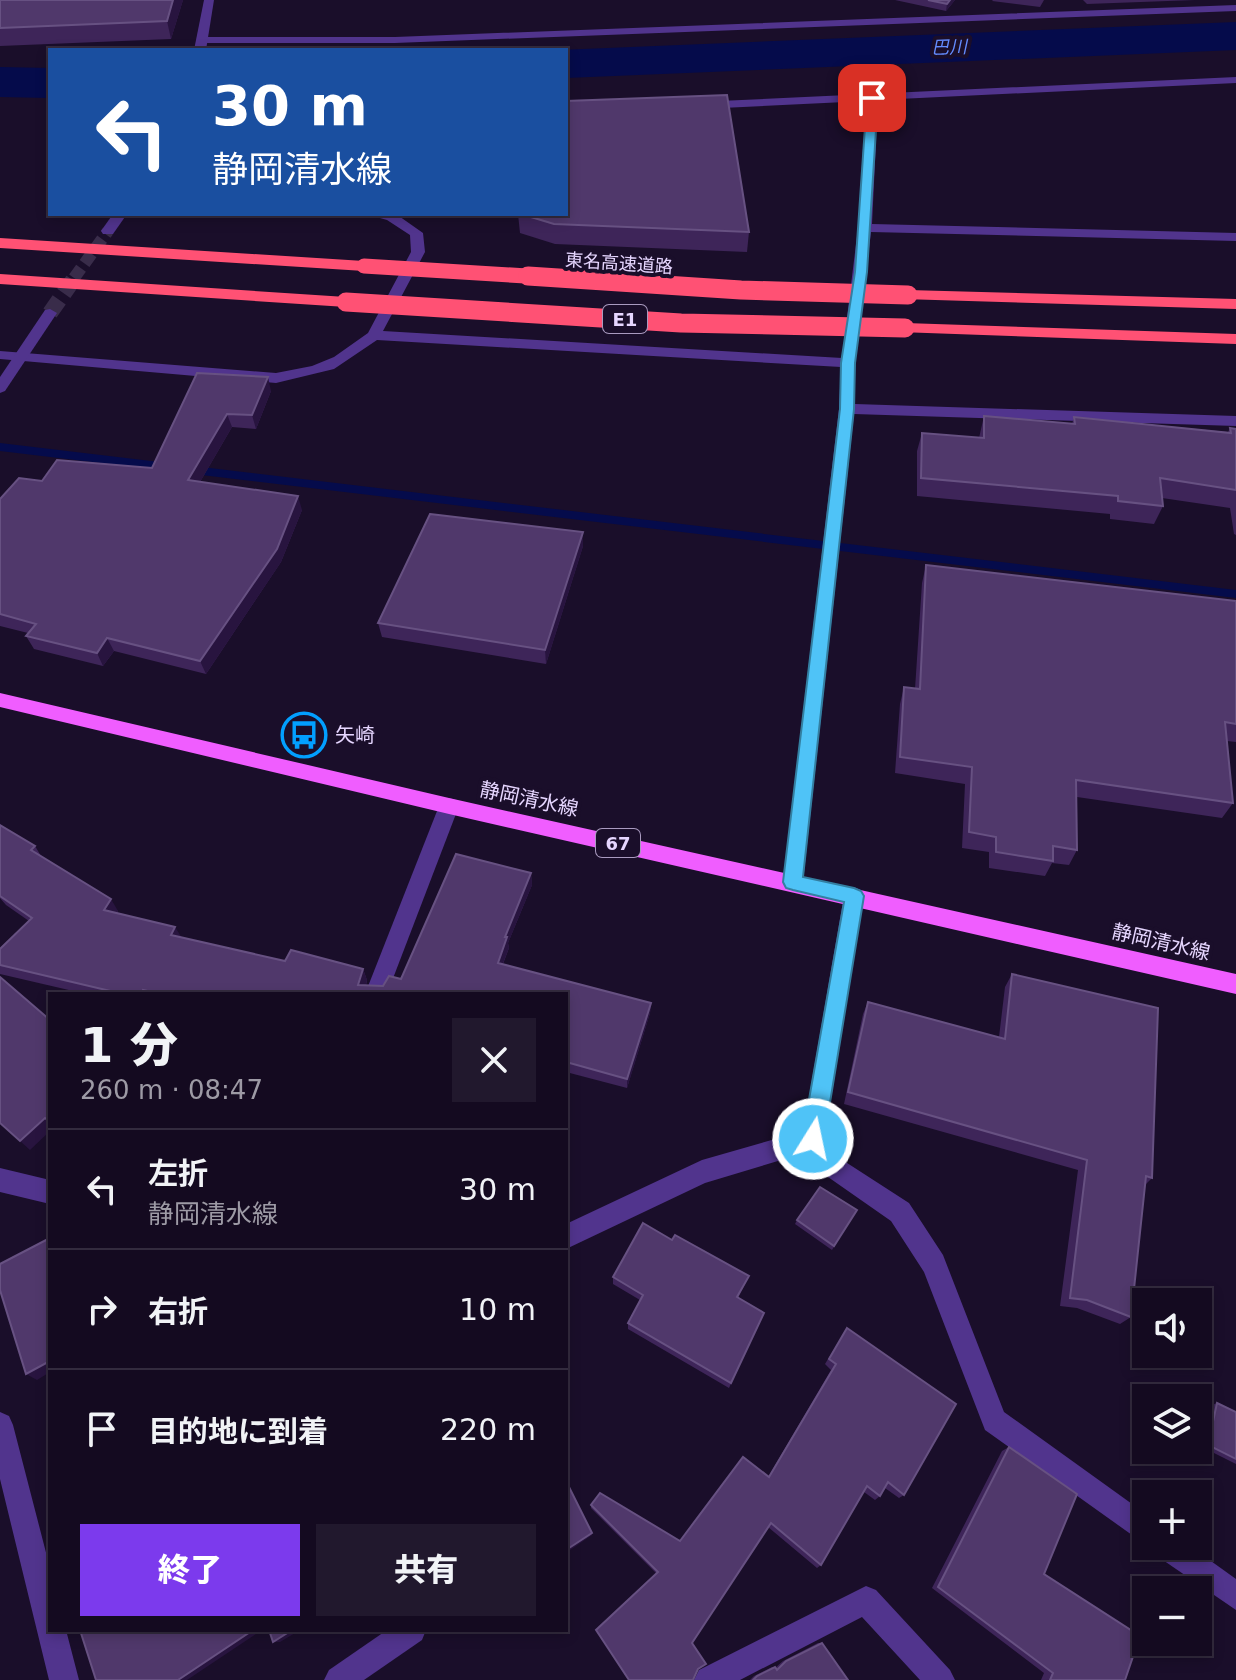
<!DOCTYPE html>
<html lang="ja">
<head>
<meta charset="utf-8">
<style>
	:root { --surface:#140a20; --page:#21182d; --text:#f1f3f6; --muted:#9d9aa5; --line:#332b3e; --accent:#7c3aed }
	body { margin:0; font-family:"DejaVu Sans","Noto Sans JP",sans-serif; background:var(--page); color:var(--text); height:100vh; display:flex; flex-direction:column; font-size:30px; white-space:nowrap }
	* { box-sizing:border-box; margin:0 }
	p { font-size:26px; color:var(--muted) }
	.icon { flex:none; width:44px; height:44px; fill:none; stroke:currentColor; stroke-width:2; stroke-linecap:round; stroke-linejoin:round }
	.map { position:relative; flex:1; overflow:hidden }
	.side { position:absolute; left:48px; top:992px; width:520px; height:640px; display:flex; flex-direction:column; background:var(--surface); border-radius:0px; box-shadow:0 4px 12px #0003,0 0 0 2px var(--line) }
	.side>* { flex:none }
	.banner { position:absolute; left:48px; top:48px; width:520px; height:168px; border-radius:0px; box-shadow:0 4px 12px #0003,0 0 0 2px var(--line); background:#1a4fa0; color:#fff; overflow:hidden }
	.controls { position:absolute; left:1132px; top:1288px; display:grid; gap:16px }
	.controls a { display:grid; place-items:center; width:80px; height:80px; border-radius:0px; background:var(--surface); box-shadow:0 4px 12px #0003,0 0 0 2px var(--line); font-size:40px }
	.pin { position:absolute; display:grid; place-items:center; width:68px; height:68px; color:#fff; margin:-34px; border-radius:16px; box-shadow:0 4px 12px #0006 }
	.me { position:absolute; width:88px; margin:-44px; rotate:10deg; stroke-linejoin:round; filter:drop-shadow(0 0 6px #0008) }
	.turn { display:flex; align-items:center; gap:28px; height:168px; padding:0 32px; font-size:36px }
	.turn .icon { width:104px; height:104px; stroke-width:2.5 }
	.turn b { display:block; font-size:56px; line-height:68px }
	.round { display:grid; place-items:center; flex:none; width:84px; height:84px; border-radius:0px; background:var(--page) }
	.summary { display:flex; align-items:center; justify-content:space-between; height:136px; padding:0 32px }
	h1 { font-size:48px; font-weight:800; line-height:60px }
	.action { display:flex; gap:16px; margin-top:auto; padding:16px 32px }
	.action a { flex:1; height:92px; border-radius:0px; background:var(--accent); color:#fff; font-size:32px; font-weight:800; line-height:92px; text-align:center }
	.action a+a { background:var(--page); color:var(--text) }
	ul { padding:0; list-style:none }
	li { display:flex; align-items:center; gap:24px; height:120px; padding:0 32px; border-top:2px solid var(--line) }
	li div { flex:1 }
	li b { display:block; font-size:30px }
	li em { font-style:normal }
	.map>svg:first-child { display:block }
	.lines { fill:none; stroke-linecap:round; stroke-linejoin:round }
	.stream { fill:#050b4b; fill-rule:evenodd }
	.river { fill:#050b4b; fill-rule:evenodd }
	.tertiary-tunnel-far1 { stroke:#392c4a; stroke-width:12; stroke-dasharray:12 6; stroke-linecap:butt }
	.tertiary-tunnel { stroke:#392c4a; stroke-width:16; stroke-dasharray:16 8; stroke-linecap:butt }
	.minor { fill:#51348d; fill-rule:evenodd }
	.tertiary { fill:#51348d; fill-rule:evenodd }
	.primary { fill:#f05dff; fill-rule:evenodd }
	.motorway { fill:#ff5174; fill-rule:evenodd }
	.motorway-bridge-far1 { stroke:#ff5174; stroke-width:15 }
	.motorway-bridge { stroke:#ff5174; stroke-width:19 }
	.wall { fill:#3e2559 }
	.shaded-wall { fill:#28143f }
	.building { fill:#50386b; stroke:#675182; stroke-width:2 }
	.route { fill:#4fc3f7; stroke:#337fa1; stroke-width:2 }
	.labels { text-anchor:middle; dominant-baseline:central; stroke-width:8; stroke-linejoin:round; paint-order:stroke }
	.far-water-label { font-size:18px; font-style:italic; fill:#648cff; stroke:#1a0e2a }
	.far-street-label { font-size:18px; fill:#e6d6ff; stroke:#1a0e2a }
	.shield { fill:#1a0e2a; stroke:#a99abf; stroke-width:2 }
	.shield-label { font-size:18px; font-weight:bold; fill:#e6d6ff }
	.poi-label { font-size:20px; fill:#e6d6ff; stroke:#1a0e2a; text-anchor:start }
	.street-label { font-size:20px; fill:#e6d6ff; stroke:#1a0e2a }
</style>
</head>
<body>
<div class="map">
<svg width="1236" height="1680" viewBox="0 0 1236 1680">
	<rect width="100%" height="100%" fill="#1a0e2a"/>
	<g class="lines">
		<polygon class="stream" points="0,443 1236,590 1236,598 0,451"/>
		<g class="river">
			<polygon points="1236,22 1236,50 566,78 566,50 559,50"/>
			<polygon points="0,67 50,68 50,98 0,97"/>
		</g>
		<polyline class="tertiary-tunnel-far1" points="74,278 108,231"/>
		<polyline class="tertiary-tunnel" points="50,313 76,276"/>
		<g class="minor">
			<polygon points="1236,5 1236,11 395,43 202,43 196,40 202,37 395,37"/>
			<polygon points="1236,77 1236,83 878,100 872,224 1236,233 1236,241 871,232 855,363 855,404 1236,416 1236,426 854,414 803,882 800,888 793,891 786,888 783,882 839,409 841,367 377,340 334,369 276,383 0,359 0,351 276,373 312,366 334,357 368,333 411,252 410,235 387,220 366,214 396,214 423,233 425,252 383,331 842,358 858,228 866,101 701,109 697,108 697,102"/>
			<polygon points="449,798 456,800 459,806 387,994 365,994 439,806 442,800"/>
			<polygon points="854,887 861,890 864,896 825,1136 844,1161 909,1203 943,1255 1004,1412 1146,1514 1146,1545 985,1430 924,1272 891,1221 828,1177 808,1152 705,1183 566,1249 566,1224 702,1160 803,1131 844,896 847,890"/>
			<polygon points="0,1168 50,1180 50,1204 0,1192"/>
			<polygon points="0,1412 9,1416 13,1425 50,1568 50,1630 66,1630 79,1680 49,1680 0,1479"/>
			<polygon points="1153,1546 1190,1546 1236,1579 1236,1610 1157,1556"/>
			<polygon points="866,1586 876,1590 950,1670 955,1680 920,1680 862,1617 740,1680 694,1680 699,1670"/>
			<polygon points="387,1630 426,1630 422,1640 364,1680 324,1680 329,1670"/>
		</g>
		<g class="tertiary">
			<polygon points="204,0 214,0 206,50 194,50"/>
			<polygon points="113,214 127,214 113,234 103,234 101,231"/>
			<polygon points="50,309 57,313 5,391 0,393 0,377 45,310"/>
		</g>
		<polygon class="primary" points="0,693 449,798 1236,974 1236,994 449,814 0,707"/>
		<g class="motorway">
			<polygon points="0,238 364,261 372,266 364,271 0,248"/>
			<polygon points="0,274 346,297 354,302 346,307 0,284"/>
			<polygon points="908,290 1236,299 1236,309 902,299 900,295"/>
			<polygon points="905,323 1236,334 1236,344 899,332 896,328"/>
		</g>
		<polyline class="motorway-bridge-far1" points="364,266 559,278"/>
		<g class="motorway-bridge">
			<polyline points="528,276 741,290 908,295"/>
			<polyline points="346,302 681,323 905,328"/>
		</g>
	</g>
	<g class="wall">
		<polygon points="0,0 183,0 171,39 0,46"/>
		<polygon points="895,0 955,0 946,11"/>
		<polygon points="993,0 1044,0 1040,7 992,1"/>
		<polygon points="1083,0 1195,0 1087,4"/>
		<polygon points="518,214 566,214 749,232 747,252 555,244 520,233"/>
		<polygon points="197,373 271,391 256,429 232,427 200,482 302,510 281,562 206,674 114,651 103,666 34,649 26,636 28,633 0,626 0,499 42,481 152,468"/>
		<polygon points="984,416 1072,424 1074,417 1228,432 1230,428 1236,429 1236,535 1234,534 1230,508 1162,498 1163,506 1154,524 1110,519 1110,514 917,496 917,451 922,433 979,438"/>
		<polygon points="583,532 583,546 546,664 382,637 378,623"/>
		<polygon points="926,565 1236,601 1236,742 1227,741 1233,803 1222,818 1077,797 1077,850 1069,865 1052,863 1045,876 989,868 989,852 962,848 965,784 895,773 900,704 904,687 915,689 922,583"/>
		<polygon points="0,825 35,846 41,856 118,911 117,913 182,938 285,961 363,969 367,980 366,986 383,986 401,979 531,873 532,885 508,943 509,948 503,964 651,1003 650,1013 627,1088 566,1072 566,994 86,994 0,974 0,949 29,921 6,905 0,898"/>
		<polygon points="1012,974 1152,1178 1145,1185 1131,1317 1120,1324 1077,1308 1060,1306 1078,1170 844,1104 863,1014 868,1002 999,1037 1005,987"/>
		<polygon points="857,1210 832,1250 795,1224 797,1220"/>
		<polygon points="672,1240 749,1276 738,1298 764,1313 729,1388 628,1329 628,1323 640,1300 613,1284 613,1277"/>
		<polygon points="847,1328 904,1495 899,1498 885,1488 880,1496 875,1500 864,1492 821,1565 817,1568 768,1527 692,1643 698,1669 656,1573 591,1508 591,1505 680,1541 768,1477 831,1370 825,1364"/>
		<polygon points="1217,1403 1236,1412 1236,1464 1202,1447 1210,1406"/>
		<polygon points="1009,1447 1044,1574 1125,1680 1041,1680 1044,1673 932,1588 1002,1451"/>
		<polygon points="818,1643 822,1643 848,1680 750,1680 754,1676 772,1667 775,1668 783,1661"/>
	</g>
	<g class="shaded-wall">
		<polygon points="173,0 183,0 171,39 167,21"/>
		<polygon points="950,0 955,0 946,11 947,4"/>
		<polygon points="268,377 271,391 256,429 252,415"/>
		<polygon points="227,414 232,427 193,494 188,480"/>
		<polygon points="298,496 302,510 281,562 206,674 200,661"/>
		<polygon points="583,532 583,546 546,664 545,650"/>
		<polygon points="107,638 114,651 103,666 97,653"/>
		<polygon points="531,873 532,885 508,943 509,948 499,973 498,963 505,937"/>
		<polygon points="111,899 118,911 112,922 104,910"/>
		<polygon points="175,927 182,938 171,935"/>
		<polygon points="363,969 367,980 363,994 358,985"/>
		<polygon points="651,1003 650,1013 627,1088 627,1079"/>
		<polygon points="45,1118 50,1123 50,1131 30,1150 20,1141"/>
		<polygon points="48,1362 50,1363 50,1372 37,1380 26,1374"/>
		<polygon points="592,1533 592,1535 566,1553 566,1550"/>
		<polygon points="253,1630 262,1630 187,1680 178,1680"/>
		<polygon points="292,1630 300,1630 280,1642 273,1642"/>
	</g>
	<g class="building">
		<polygon points="0,0 173,0 167,21 0,28"/>
		<polygon points="928,0 950,0 947,4"/>
		<polygon points="727,95 749,232 554,224 521,214 566,214 566,101"/>
		<polygon points="197,373 268,377 252,415 227,414 188,480 298,496 277,549 200,661 107,638 97,653 26,636 36,624 0,614 0,499 19,478 42,481 57,460 152,468"/>
		<polygon points="984,416 1075,424 1074,417 1231,433 1230,428 1236,429 1236,490 1160,478 1163,506 1118,501 1118,496 921,478 922,433 984,438"/>
		<polygon points="430,514 583,532 545,650 378,623"/>
		<polygon points="926,565 1236,601 1236,724 1225,722 1233,803 1076,780 1077,850 1053,846 1053,861 996,852 996,837 969,832 972,767 900,757 904,687 920,689"/>
		<polygon points="0,825 35,846 31,850 111,899 104,910 175,927 171,935 285,961 291,950 363,969 358,985 383,986 389,976 401,979 456,854 531,873 505,937 507,937 498,963 651,1003 627,1079 566,1062 566,994 160,994 143,990 141,994 123,994 0,965 0,949 32,918 0,896"/>
		<polygon points="1012,974 1158,1008 1152,1178 1146,1176 1131,1317 1087,1300 1070,1298 1087,1160 848,1092 868,1002 1005,1039"/>
		<polygon points="0,977 50,1020 50,1122 45,1118 20,1141 0,1123"/>
		<polygon points="820,1187 857,1210 834,1246 797,1220"/>
		<polygon points="643,1223 672,1240 675,1235 749,1276 737,1297 764,1313 731,1383 628,1323 643,1295 613,1277"/>
		<polygon points="50,1238 50,1368 48,1362 26,1374 0,1290 0,1264"/>
		<polygon points="847,1328 956,1404 904,1495 888,1482 880,1496 867,1486 821,1565 771,1523 692,1643 706,1664 698,1669 693,1680 629,1680 596,1630 658,1572 591,1505 600,1493 680,1541 743,1457 769,1477 836,1364 829,1359"/>
		<polygon points="1217,1403 1236,1412 1236,1459 1208,1445"/>
		<polygon points="1009,1447 1077,1494 1044,1574 1140,1636 1125,1680 1050,1680 1053,1673 938,1587"/>
		<polygon points="566,1481 592,1533 566,1550"/>
		<polygon points="80,1630 253,1630 178,1680 96,1680"/>
		<polygon points="269,1630 292,1630 273,1642"/>
		<polygon points="822,1643 848,1680 753,1680 757,1676 775,1667 777,1670 786,1661"/>
	</g>
	<polygon class="route" points="872,94 878,98 867,272 855,363 854,409 803,877 854,888 861,891 864,896 824,1139 820,1146 813,1149 806,1146 802,1139 844,902 793,890 786,888 783,882 840,409 841,363 855,272 867,98"/>
	<defs>
		<g id="bus-ring" transform="scale(2.3)"><circle r="9.5" fill="#1a0e2a" stroke="#029fff" stroke-width="1.5"/><path d="M-5-6H5V4H4V6H2V4H-2V6H-4V4H-5ZM-3.5-4V0h7V-4ZM-3.5 1.2v1.5H-2V1.2ZM2 1.2v1.5H3.5V1.2Z" fill="#029fff"/></g>
	</defs>
	<g fill-rule="evenodd">
		<use href="#bus-ring" x="304" y="735"/>
	</g>
	<g class="labels">
		<g class="far-water-label">
			<text transform="translate(949 47) rotate(-2)">巴川</text>
		</g>
		<g class="far-street-label">
			<text transform="translate(619 263) rotate(4)">東名高速道路</text>
		</g>
		<g class="shield">
			<rect x="603" y="305" width="44" height="28" rx="6"/>
			<rect x="596" y="829" width="44" height="28" rx="6"/>
		</g>
		<g class="shield-label">
			<text x="625" y="319">E1</text>
			<text x="618" y="843">67</text>
		</g>
		<g class="poi-label">
			<text x="335" y="735">矢崎</text>
		</g>
		<g class="street-label">
			<text transform="translate(529 799) rotate(12)">静岡清水線</text>
			<text transform="translate(1161 942) rotate(13)">静岡清水線</text>
		</g>
	</g>
</svg>
<div class="controls">
<a><svg class="icon" aria-label="sound" viewBox="0 0 24 24"><path d="M4 9h4l5-4v14l-5-4H4zM17 9q2 3 0 6"/></svg></a>
<a><svg class="icon" aria-label="layers" viewBox="0 0 24 24"><path d="M12 4l9 5-9 5-9-5zM3 14l9 5 9-5"/></svg></a>
<a>+</a>
<a>−</a>
</div>
<div class="pin" style="left:872px;top:98px;background:#d93025"><svg class="icon" aria-label="arrive" viewBox="0 0 24 24"><path d="M6 21V4h12l-3 4 3 4H6"/></svg></div>
<svg class="me" style="left:813px;top:1139px" viewBox="-20 -20 40 40"><circle r="17" fill="#4fc3f7" stroke="#fff" stroke-width="3"/><path d="M0-11L8 9 0 5-8 9z" fill="#fff"/></svg>
<div class="banner">
<div class="turn"><svg class="icon" aria-label="left" viewBox="0 0 24 24"><path d="M17 20v-9H6M10 6l-5 5 5 5"/></svg><div><b>30 m</b>静岡清水線</div></div>
</div>
<section class="side">
<div class="summary"><div><h1>1 分</h1><p>260 m · 08:47</p></div><a class="round"><svg class="icon" aria-label="close" viewBox="0 0 24 24"><path d="M6 6l12 12M18 6L6 18"/></svg></a></div>
<ul>
<li><svg class="icon" aria-label="left" viewBox="0 0 24 24"><path d="M17 20v-9H6M10 6l-5 5 5 5"/></svg><div><b>左折</b><p>静岡清水線</p></div><em>30 m</em></li>
<li><svg class="icon" aria-label="right" viewBox="0 0 24 24"><path d="M7 20v-9h11M14 6l5 5-5 5"/></svg><div><b>右折</b></div><em>10 m</em></li>
<li><svg class="icon" aria-label="arrive" viewBox="0 0 24 24"><path d="M6 21V4h12l-3 4 3 4H6"/></svg><div><b>目的地に到着</b></div><em>220 m</em></li>
</ul>
<div class="action"><a>終了</a><a>共有</a></div>
</section>
</div>
</body>
</html>
